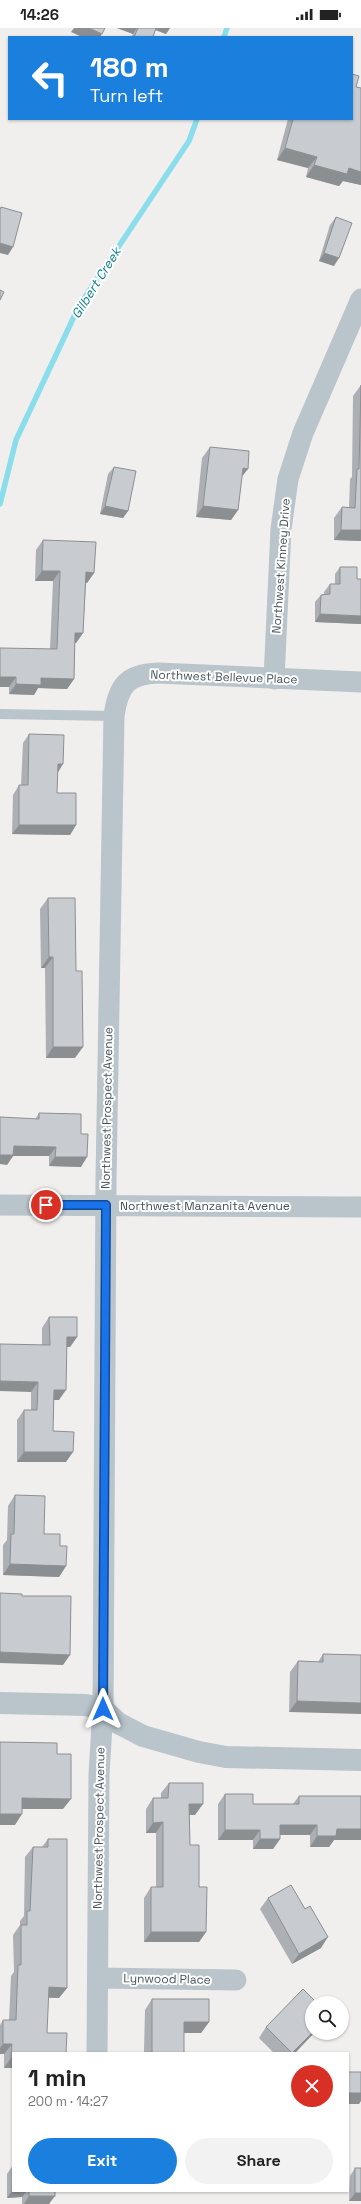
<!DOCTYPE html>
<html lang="en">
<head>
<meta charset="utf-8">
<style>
	:root { --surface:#fff; --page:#f2f2f2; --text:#222; --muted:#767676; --accent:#1b80dd }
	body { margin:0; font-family:"Space Grotesk",sans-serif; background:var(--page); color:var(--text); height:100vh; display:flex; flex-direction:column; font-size:15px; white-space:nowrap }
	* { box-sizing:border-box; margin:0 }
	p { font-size:13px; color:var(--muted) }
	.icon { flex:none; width:22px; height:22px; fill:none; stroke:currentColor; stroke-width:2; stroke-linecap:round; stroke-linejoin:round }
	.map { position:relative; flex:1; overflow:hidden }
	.drawer { position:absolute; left:12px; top:2024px; width:337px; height:140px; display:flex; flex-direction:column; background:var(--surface); border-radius:0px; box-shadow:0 1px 3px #0004 }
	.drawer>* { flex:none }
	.hud { position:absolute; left:8px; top:8px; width:345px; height:84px; border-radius:0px; box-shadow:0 1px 3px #0004; background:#1b80dd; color:#fff; overflow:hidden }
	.fabs { position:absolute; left:305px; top:1968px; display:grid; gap:8px }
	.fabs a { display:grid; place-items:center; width:44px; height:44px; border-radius:50%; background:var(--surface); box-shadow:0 1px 3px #0004; font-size:20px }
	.pin { position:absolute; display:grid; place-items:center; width:34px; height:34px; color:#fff; margin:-17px; border:2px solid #fff; border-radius:50%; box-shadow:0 1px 4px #0007 }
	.me { position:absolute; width:44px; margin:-22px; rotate:0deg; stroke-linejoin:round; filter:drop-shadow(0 0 3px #0008) }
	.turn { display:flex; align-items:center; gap:14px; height:84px; padding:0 16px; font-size:18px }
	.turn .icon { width:52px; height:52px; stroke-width:2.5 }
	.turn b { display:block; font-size:28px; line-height:34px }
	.round { display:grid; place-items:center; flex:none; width:42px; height:42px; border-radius:21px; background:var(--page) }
	.summary { display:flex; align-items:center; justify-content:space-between; height:68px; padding:0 16px }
	h1 { font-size:24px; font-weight:700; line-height:30px }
	.primary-button { display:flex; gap:8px; margin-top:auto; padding:8px 16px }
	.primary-button a { flex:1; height:46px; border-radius:24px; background:var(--accent); color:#fff; font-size:16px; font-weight:700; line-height:46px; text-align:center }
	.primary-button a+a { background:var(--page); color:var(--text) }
	.status { display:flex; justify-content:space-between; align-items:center; height:28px; padding:0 20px; background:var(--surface); direction:ltr }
	.status svg { height:11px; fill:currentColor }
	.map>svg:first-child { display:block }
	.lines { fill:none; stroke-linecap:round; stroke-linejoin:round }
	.stream { stroke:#8adeeb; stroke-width:5.5 }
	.service { stroke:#b9c4cb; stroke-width:10 }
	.minor { stroke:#b9c4cb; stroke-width:21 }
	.tertiary { stroke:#b9c4cb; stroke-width:22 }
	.wall { fill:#acafb4 }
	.shaded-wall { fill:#8c8f92 }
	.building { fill:#c8ccd1; stroke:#8c8f92 }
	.route-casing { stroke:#114b97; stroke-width:10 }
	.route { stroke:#1a73e8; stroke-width:7 }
	.labels { text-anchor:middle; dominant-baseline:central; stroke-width:4; stroke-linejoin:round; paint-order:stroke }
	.street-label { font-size:12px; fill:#46535b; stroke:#fff }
	.water-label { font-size:13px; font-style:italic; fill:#0e8090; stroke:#fff }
</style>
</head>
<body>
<div class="status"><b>14:26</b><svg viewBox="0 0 49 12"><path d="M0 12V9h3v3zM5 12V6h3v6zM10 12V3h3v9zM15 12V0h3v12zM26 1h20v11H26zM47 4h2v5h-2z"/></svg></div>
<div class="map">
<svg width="361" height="2176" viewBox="0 0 361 2176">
	<rect width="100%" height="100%" fill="#f1eeee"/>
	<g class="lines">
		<g class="stream">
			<polyline points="224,9 227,0"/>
			<polyline points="0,476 16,412 79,278 189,113 197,91"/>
		</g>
		<polyline class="service" points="0,686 114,688"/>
		<g class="minor">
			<polyline points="274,651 281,501 288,451 303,405 361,271"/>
			<polyline points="0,1177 361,1179"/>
			<polyline points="98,1950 236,1952"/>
			<path d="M97 2025 99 1746 103 1681 106 1151 114 688C118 658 127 646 158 645L361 654"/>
		</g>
		<polyline class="tertiary" points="0,1675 86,1677 103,1681 118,1695 143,1708 199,1724 226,1729 361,1732"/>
	</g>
	<g class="wall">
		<polygon points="117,0 170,0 166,6 155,2 152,9 131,9 133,6"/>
		<polygon points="356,59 361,60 361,157 343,153 339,158 306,149 308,140 277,132 288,91 352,91"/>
		<polygon points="336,189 334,238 319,233 330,197"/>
		<polygon points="361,357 361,513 334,512 334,490 342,479 349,480 350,451 352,449 353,368"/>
		<polygon points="210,419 242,449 238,482 231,492 196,489 202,430"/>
		<polygon points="114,439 128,483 123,490 100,486 108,446"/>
		<polygon points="43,512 94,545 87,555 86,554 83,605 76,615 75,615 74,651 67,661 38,660 34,667 9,666 9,659 0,659 50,621 53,553 35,553 36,522"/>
		<polygon points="340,539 357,551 361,551 361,596 315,594 315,574 321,567 324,566 324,564 330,556 335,556 335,546"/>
		<polygon points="29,706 57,744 57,765 76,797 70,807 12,806 13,767 19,757 21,757 23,715"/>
		<polygon points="48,870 75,1030 46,1030 45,940 41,940 40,881"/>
		<polygon points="39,1085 81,1139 49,1138 49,1128 13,1128 7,1137"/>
		<polygon points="49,1289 77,1309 70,1319 67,1319 59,1372 54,1372 53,1403 66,1434 17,1434 17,1392 24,1382 31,1382 31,1364 42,1317 42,1300"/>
		<polygon points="15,1467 44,1506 66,1538 59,1549 3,1547 3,1517 7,1512 8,1478"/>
		<polygon points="323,1626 361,1627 289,1684 290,1644 298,1633 318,1634"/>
		<polygon points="169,1755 195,1787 189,1787 190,1817 199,1859 206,1904 199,1914 144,1914 144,1870 151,1859 156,1859 156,1805 146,1805 146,1781 153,1770 161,1770 161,1765"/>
		<polygon points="225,1766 253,1776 293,1776 299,1768 334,1812 329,1819 310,1819 310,1807 280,1807 280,1811 273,1821 253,1821 253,1812 218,1812 218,1776"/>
		<polygon points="48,1811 67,1960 59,1970 48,1970 13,2025 13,2040 4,2040 4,2026 0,2026 0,1997 3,1992 9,1992 11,1948 14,1944 13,1907 20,1897 20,1893 24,1888 25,1829 33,1819 42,1819"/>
		<polygon points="268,1870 321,1920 292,1936 260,1881"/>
		<polygon points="152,1971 209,1994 201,2005 184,2005 184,2025 144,2025 145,1982"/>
		<polygon points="266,1999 312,2005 314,2005 295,2025 274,2025 259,2010"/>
		<polygon points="13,2137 13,2163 55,2163 49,2176 22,2176 22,2169 7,2170 7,2146"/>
		<polygon points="355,2140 361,2173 349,2173 350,2148"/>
	</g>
	<g class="shaded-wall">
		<polygon points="74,0 89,0 102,6 100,9 82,9 71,4"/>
		<polygon points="117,0 137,0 133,6"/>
		<polygon points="153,0 170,0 166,6 153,1"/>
		<polygon points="285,120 317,129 308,140 277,132"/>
		<polygon points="314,137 349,140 361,144 361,157 343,153 339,158 306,149"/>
		<polygon points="0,215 13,219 8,227 0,225"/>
		<polygon points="324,225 339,230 334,238 319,233"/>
		<polygon points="243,440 248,441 240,451"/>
		<polygon points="105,478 128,483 123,490 100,486"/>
		<polygon points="203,478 238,482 231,492 196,489"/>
		<polygon points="341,502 361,502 361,513 334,512"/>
		<polygon points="42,543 60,543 53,553 35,553"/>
		<polygon points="86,544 94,545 87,555 79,554"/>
		<polygon points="320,586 361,588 361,596 315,594"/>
		<polygon points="75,605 83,605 76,615 68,615"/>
		<polygon points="0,649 16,649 9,659 0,659"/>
		<polygon points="41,650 74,651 67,661 38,660 34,667 9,666 16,656"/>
		<polygon points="58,736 63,736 57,746"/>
		<polygon points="19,797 76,797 70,807 12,806"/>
		<polygon points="49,929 53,929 45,940 41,940"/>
		<polygon points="53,1019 83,1019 75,1030 46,1030"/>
		<polygon points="14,1118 56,1119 49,1128 13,1128 7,1137 0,1136 0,1127"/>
		<polygon points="55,1129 87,1129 81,1139 49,1138"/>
		<polygon points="67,1309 77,1309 70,1319 60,1319"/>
		<polygon points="0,1353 38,1354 31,1364 0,1363"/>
		<polygon points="54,1362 66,1362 59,1372 46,1372"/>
		<polygon points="24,1424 73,1424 66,1434 17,1434"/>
		<polygon points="10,1536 66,1538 59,1549 3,1547"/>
		<polygon points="0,1624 70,1627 63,1637 0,1635"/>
		<polygon points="297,1673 361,1675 361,1686 289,1684"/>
		<polygon points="22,1770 71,1771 63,1781 15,1781"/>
		<polygon points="189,1776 203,1776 195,1787 182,1787"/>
		<polygon points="0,1786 22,1786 15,1797 0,1797"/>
		<polygon points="163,1794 156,1805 146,1805 153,1795"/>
		<polygon points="280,1797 317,1797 310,1807 273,1807"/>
		<polygon points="337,1801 361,1801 361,1812 334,1812 329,1819 310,1819 317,1808"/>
		<polygon points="225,1802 260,1802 253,1812 218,1812"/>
		<polygon points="260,1811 280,1811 273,1821 253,1821"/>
		<polygon points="151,1904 206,1904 199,1914 144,1914"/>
		<polygon points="328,1909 321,1920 292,1936 299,1926"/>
		<polygon points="49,1959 67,1960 59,1970 41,1969"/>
		<polygon points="184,1994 209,1994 201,2005 177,2005"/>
		<polygon points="312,2005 314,2005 295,2025 292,2025"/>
		<polygon points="3,2016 12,2016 4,2026 0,2026 0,2020"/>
		<polygon points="11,2030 13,2030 13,2040 4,2040"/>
		<polygon points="348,2065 361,2065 361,2073 359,2076 348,2076"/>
		<polygon points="13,2161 13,2163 27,2163 22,2169 7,2170"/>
		<polygon points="355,2165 361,2165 361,2173 349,2173"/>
		<polygon points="29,2168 55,2168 49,2176 24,2176"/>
	</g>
	<g class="building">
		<polygon points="89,0 105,0 102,6"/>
		<polygon points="138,0 156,0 153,9 134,9"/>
		<polygon points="352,46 359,48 356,59 361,60 361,144 349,140 347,146 314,137 317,129 285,120 293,91 352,91"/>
		<polygon points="1,179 22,185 13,219 0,215 0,182"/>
		<polygon points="336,189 352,195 339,230 324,225"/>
		<polygon points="0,262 4,264 0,272"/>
		<polygon points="361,357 361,502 341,502 342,479 355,480 357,441 359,441"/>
		<polygon points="210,419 249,423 248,441 243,440 238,482 203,478"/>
		<polygon points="114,439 136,443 128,483 105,478"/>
		<polygon points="43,512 96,514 94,545 86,544 83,605 75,605 74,651 41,650 41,657 16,656 16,649 0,649 0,620 57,621 60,543 42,543"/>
		<polygon points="340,539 357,539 357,551 361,551 361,588 320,586 321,567 330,566 330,556 340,556"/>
		<polygon points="29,706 64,707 63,736 58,736 57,765 76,765 76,797 19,797 19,757 28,757"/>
		<polygon points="48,870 75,870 76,943 82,943 83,1019 53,1019 53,929 49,929"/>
		<polygon points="39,1085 81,1086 81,1106 88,1106 87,1129 55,1129 56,1119 14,1118 13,1127 0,1127 0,1089 39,1091"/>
		<polygon points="49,1289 77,1289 77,1309 67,1309 66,1362 54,1362 53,1403 74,1404 73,1424 24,1424 24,1382 37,1382 38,1354 0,1353 0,1316 50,1317"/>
		<polygon points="15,1467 45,1468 44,1506 60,1506 60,1518 67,1518 66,1538 10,1536 11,1506 14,1506"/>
		<polygon points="0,1565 22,1566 22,1568 71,1568 70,1627 0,1624"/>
		<polygon points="323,1626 361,1627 361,1675 297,1673 298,1633 323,1634"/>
		<polygon points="0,1714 57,1715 57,1726 71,1726 71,1771 22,1770 22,1786 0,1786"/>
		<polygon points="169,1755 203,1755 203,1776 189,1776 190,1817 199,1817 199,1859 207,1859 206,1904 151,1904 151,1859 163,1859 163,1794 153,1795 153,1770 168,1770"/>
		<polygon points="225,1766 253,1766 253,1776 299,1776 299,1768 361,1768 361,1801 337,1801 336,1808 317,1808 317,1797 280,1797 280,1811 260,1811 260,1802 225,1802"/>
		<polygon points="48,1811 67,1811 67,1960 49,1959 47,2005 67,2005 66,2025 13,2025 13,2030 11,2030 12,2016 3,2016 3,1992 16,1992 18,1937 21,1937 21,1897 27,1897 27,1883 30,1883 33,1819 48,1819"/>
		<polygon points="291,1857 305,1881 310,1878 328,1909 299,1926 268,1870"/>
		<polygon points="303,1961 317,1975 312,1975 312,2005 292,2025 266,1999"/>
		<polygon points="152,1971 209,1971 209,1994 184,1994 184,2025 152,2025"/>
		<rect x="348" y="2044" width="13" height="21"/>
		<rect x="355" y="2140" width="6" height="25"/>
		<rect x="29" y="2163" width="26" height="5"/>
	</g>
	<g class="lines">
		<g class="route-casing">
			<polyline id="route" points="46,1177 106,1177 103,1681"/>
		</g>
		<use href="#route" class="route"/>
	</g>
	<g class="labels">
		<g class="street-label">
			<text transform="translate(281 538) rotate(-86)">Northwest Kinney Drive</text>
			<text transform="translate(224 649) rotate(2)">Northwest Bellevue Place</text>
			<text transform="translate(107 1080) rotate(-89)">Northwest Prospect Avenue</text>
			<text x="205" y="1178">Northwest Manzanita Avenue</text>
			<text transform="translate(99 1800) rotate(-89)">Northwest Prospect Avenue</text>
			<text transform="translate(167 1951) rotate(1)">Lynwood Place</text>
		</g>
		<g class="water-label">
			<text transform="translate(96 255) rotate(-58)">Gilbert Creek</text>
		</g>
	</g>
</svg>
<div class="fabs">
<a><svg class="icon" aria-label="search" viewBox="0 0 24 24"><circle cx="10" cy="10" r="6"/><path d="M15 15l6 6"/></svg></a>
</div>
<div class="pin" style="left:46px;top:1177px;background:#d93025"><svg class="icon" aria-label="arrive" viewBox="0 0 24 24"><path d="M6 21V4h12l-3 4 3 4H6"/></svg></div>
<svg class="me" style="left:103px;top:1681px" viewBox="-20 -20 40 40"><path d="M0-17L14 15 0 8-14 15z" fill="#1a73e8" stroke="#fff" stroke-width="4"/></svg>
<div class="hud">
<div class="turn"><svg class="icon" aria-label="left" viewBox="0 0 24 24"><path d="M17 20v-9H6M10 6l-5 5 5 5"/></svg><div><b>180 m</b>Turn left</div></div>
</div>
<section class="drawer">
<div class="summary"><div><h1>1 min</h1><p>200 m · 14:27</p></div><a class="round" style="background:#d93025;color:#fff"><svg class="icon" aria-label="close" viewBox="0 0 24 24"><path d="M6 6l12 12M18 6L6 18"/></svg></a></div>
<div class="primary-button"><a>Exit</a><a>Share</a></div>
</section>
</div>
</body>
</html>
